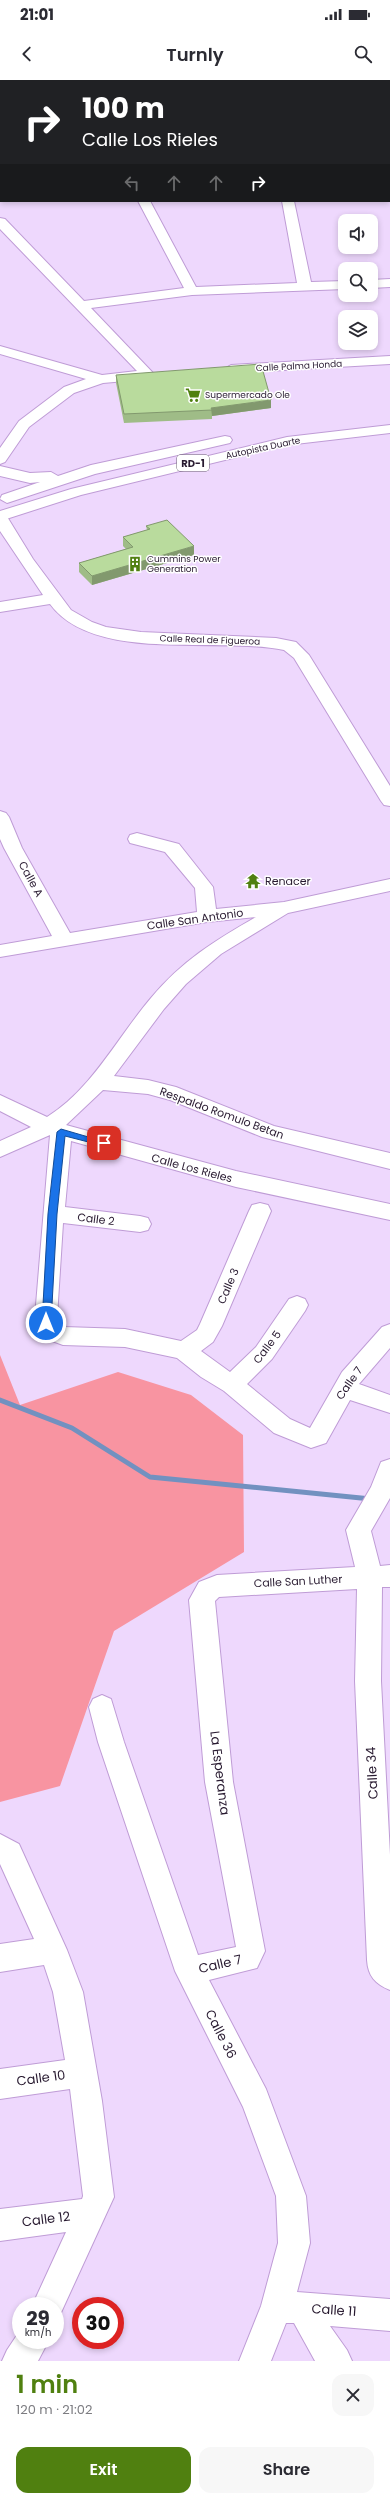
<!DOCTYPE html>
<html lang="en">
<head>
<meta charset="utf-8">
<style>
	:root { --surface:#fff; --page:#f7f7f7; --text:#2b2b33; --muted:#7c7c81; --accent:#508010 }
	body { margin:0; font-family:Poppins,sans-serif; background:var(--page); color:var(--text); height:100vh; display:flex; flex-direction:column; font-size:15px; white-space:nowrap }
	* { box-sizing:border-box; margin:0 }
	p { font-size:13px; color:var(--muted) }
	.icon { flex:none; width:22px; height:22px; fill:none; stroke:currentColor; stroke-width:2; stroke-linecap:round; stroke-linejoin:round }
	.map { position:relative; height:2281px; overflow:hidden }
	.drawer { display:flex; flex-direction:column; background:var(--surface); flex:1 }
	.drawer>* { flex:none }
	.guide { position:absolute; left:0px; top:0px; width:390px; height:122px; box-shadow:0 2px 6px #0003; background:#202124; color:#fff; overflow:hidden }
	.fabs { position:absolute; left:338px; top:134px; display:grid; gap:8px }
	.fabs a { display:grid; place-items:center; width:40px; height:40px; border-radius:8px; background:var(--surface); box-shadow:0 2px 6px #0003; font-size:20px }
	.speed { position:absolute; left:12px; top:2217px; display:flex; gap:8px; font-size:20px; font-weight:700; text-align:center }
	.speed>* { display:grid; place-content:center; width:52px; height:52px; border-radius:50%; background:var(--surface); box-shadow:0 2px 6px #0003; line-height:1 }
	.speed small { font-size:10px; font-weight:400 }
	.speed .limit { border:6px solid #d22; background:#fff; color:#111 }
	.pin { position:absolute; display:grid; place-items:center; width:34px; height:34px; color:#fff; margin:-17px; border-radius:8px; box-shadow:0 2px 6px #0006 }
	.me { position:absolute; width:44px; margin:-22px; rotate:0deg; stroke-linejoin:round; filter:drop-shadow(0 0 3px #0008) }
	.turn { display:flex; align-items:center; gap:14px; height:84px; padding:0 16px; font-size:18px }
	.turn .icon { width:52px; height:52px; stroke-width:2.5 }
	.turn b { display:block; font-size:28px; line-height:34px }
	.lanes { display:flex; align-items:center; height:38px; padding:0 16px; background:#0003; justify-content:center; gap:20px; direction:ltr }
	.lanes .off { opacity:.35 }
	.round { display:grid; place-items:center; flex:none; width:42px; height:42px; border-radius:12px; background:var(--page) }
	.summary { display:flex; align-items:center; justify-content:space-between; height:68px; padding:0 16px }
	h1 { font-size:24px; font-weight:600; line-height:30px; color:var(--accent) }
	.button { display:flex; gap:8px; margin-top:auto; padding:8px 16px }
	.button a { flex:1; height:46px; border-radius:12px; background:var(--accent); color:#fff; font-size:16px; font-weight:600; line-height:46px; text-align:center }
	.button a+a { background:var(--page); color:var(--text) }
	.status { display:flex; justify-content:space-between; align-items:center; height:28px; padding:0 20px; background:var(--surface); direction:ltr }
	.status svg { height:11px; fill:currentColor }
	header { display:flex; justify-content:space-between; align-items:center; height:52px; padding:0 16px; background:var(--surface); font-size:18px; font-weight:600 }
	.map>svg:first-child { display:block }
	.green { fill:#f894a1 }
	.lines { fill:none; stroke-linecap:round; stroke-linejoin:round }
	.stream { stroke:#7291c0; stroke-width:5 }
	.minor-casing { stroke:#bf9cd6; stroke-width:2 }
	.highway-casing { stroke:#bf9cd6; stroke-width:2 }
	.minor { fill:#fff; fill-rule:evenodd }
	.highway { fill:#fff; fill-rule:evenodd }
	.wall { fill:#9fbc87 }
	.shaded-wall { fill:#82996e }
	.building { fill:#b9db9d; stroke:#82996e }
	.route { fill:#1a73e8; stroke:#114b97 }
	.labels { text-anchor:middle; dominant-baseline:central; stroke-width:3; stroke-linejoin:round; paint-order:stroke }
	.far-street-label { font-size:9px; fill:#281a30; stroke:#fff }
	.far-poi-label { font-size:9px; fill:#281a30; stroke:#fff; text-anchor:start }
	.shield { fill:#fff; stroke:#685f6e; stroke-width:1 }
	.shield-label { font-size:10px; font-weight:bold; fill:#281a30 }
	.street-label { font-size:11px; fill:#281a30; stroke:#fff }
	.poi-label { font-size:11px; fill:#281a30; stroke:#fff; text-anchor:start }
	.near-street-label { font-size:13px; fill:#281a30; stroke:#fff }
</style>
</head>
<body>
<div class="status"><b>21:01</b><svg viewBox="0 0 49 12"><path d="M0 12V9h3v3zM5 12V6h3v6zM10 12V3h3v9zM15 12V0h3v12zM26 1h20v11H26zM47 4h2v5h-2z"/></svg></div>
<header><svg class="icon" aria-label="back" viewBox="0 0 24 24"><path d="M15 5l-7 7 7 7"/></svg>Turnly<svg class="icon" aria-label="search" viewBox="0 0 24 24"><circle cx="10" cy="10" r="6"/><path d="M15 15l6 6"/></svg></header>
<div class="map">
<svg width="390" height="2281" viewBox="0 0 390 2281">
	<rect width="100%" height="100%" fill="#eed8fd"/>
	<polygon class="green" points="0,1275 20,1325 118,1292 191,1315 243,1355 244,1472 114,1551 60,1706 0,1722"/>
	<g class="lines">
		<polyline class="stream" points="0,1320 72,1348 150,1397 371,1419"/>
		<g class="minor-casing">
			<g id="minor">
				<rect x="389" y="42" width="1" height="8"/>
				<rect x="0" y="80" width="1" height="8"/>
				<polygon points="138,121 150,121 196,207 297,203 282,121 294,121 311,202 345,201 345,209 192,215 91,228 155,295 148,299 103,303 74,313 29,347 5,382 0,384 0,368 19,341 64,307 86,299 0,274 0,266 102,295 137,291 0,149 0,138 5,139 84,221 184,208"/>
				<polygon points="390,199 390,207 371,208 371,200"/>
				<polygon points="390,276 390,284 231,293 224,289 231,285"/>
				<path d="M0 433 6 435 33 479 71 530 92 542 106 547 141 552 276 558 296 562 309 575 390 706V726L384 725 381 721 294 578 284 570C218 556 94 584 50 524L0 532V522L43 515 0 451Z"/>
				<path d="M0 731 6 733 9 737 22 768 70 853 197 832 195 808 165 772 130 763 128 759 130 755 137 753 179 764 213 807 216 829 284 822 390 799V811L288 833 221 874 186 904 164 929 114 996 148 1000 176 1007 274 1046 390 1073V1089L262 1057 170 1020 148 1014 103 1010 66 1045 236 1091 390 1124V1140L236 1107 71 1061 65 1127 140 1136 148 1138 151 1144 148 1150 140 1152 63 1143 57 1237 61 1246 64 1247 125 1249 181 1261 197 1250 200 1244 249 1131 252 1125 260 1123 268 1125 271 1131 222 1246 213 1262 201 1271 230 1292 256 1267 289 1219 297 1216 305 1219 308 1225 305 1231 272 1279 247 1304 290 1339 310 1348 342 1292 382 1247 390 1244V1268L359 1304 390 1315V1333L350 1320 326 1363 311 1368 274 1353 224 1311 201 1297 177 1278 125 1267 63 1265 44 1258 35 1237 50 1055 0 1077V1061L31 1047 0 1031V1015L47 1037C92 1009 117 958 151 918 182 881 214 861 256 837L207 842 0 877V865L52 856 4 768 0 759Z"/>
				<path d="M390 1379V1418L371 1451 380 1486 390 1485V1507H382L381 1601 390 1775V1910C375 1904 368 1896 367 1880L355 1601 357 1509 219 1517 215 1521 233 1702 265 1871 257 1888 209 1900 266 2009 306 2116 310 2163 297 2212 390 2219V2251L330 2246 347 2270 352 2281H315L294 2243H286L271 2281H239L261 2226 278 2163 276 2116 243 2027 175 1891 98 1662 89 1627 93 1619 102 1615 111 1619 124 1662 198 1875 236 1867 205 1702 189 1520 199 1502 217 1495 355 1487 346 1450 371 1407 381 1382Z"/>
				<polygon points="0,1754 19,1764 67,1870 83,1912 102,2021 114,2117 59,2237 55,2239 55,2226 32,2226 66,2152 0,2161 0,2129 82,2119 83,2116 70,2009 0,2019 0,1989 65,1980 53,1912 44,1885 0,1892 0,1864 34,1859 0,1784"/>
				<polygon points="21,2249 21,2260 49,2260 38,2281 2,2281 7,2270"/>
			</g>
		</g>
		<g class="highway-casing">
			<g id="highway">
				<polygon points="390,345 390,353 287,365 81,415 0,441 0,431 71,409 287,357"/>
				<polygon points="225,356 230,357 232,360 230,363 95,394 7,423 0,419 2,415 40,402 30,403 0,396 0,386 30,393 51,392 58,396 91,385"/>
			</g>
		</g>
		<use href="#minor" class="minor"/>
		<use href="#highway" class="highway"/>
	</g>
	<g class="wall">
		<polygon points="116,295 271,328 212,336 212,339 124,343 116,303"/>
		<polygon points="146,446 194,475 92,505 79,492 79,483 126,469 123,466 123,457 147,450"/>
	</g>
	<g class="shaded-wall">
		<polygon points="271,320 271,328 212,336 211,328"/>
		<polygon points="194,466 194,475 92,505 92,496"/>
	</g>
	<g class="building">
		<polygon points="261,284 271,320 211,328 212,330 124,334 116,295"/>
		<polygon points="167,440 194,466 92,496 79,483 133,467 123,457 150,449 146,446"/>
	</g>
	<polygon class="route" points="61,1049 109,1063 104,1066 65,1056 57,1134 51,1243 46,1247 42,1243 48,1134 57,1052"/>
	<defs>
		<g id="supermarket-bare" transform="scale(1.2)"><path d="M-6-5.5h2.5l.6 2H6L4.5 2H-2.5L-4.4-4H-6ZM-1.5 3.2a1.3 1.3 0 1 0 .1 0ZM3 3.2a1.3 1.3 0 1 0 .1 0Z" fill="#508010" stroke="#fff" stroke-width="2.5" paint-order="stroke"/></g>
		<g id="building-bare" transform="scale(1.2)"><path d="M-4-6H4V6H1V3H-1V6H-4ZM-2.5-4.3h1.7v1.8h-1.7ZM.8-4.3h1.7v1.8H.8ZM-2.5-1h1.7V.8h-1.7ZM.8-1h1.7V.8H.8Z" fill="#508010" stroke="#fff" stroke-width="2.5" paint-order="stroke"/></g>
		<g id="temple-bare" transform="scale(1.2)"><path d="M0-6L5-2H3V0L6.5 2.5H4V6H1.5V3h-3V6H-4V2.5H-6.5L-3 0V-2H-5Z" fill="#508010" stroke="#fff" stroke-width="2.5" paint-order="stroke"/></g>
	</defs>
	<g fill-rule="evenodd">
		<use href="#supermarket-bare" x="193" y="315"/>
		<use href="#building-bare" x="135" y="484"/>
		<use href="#temple-bare" x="253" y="801"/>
	</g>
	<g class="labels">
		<g class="far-street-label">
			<text transform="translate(299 286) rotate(-3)">Calle Palma Honda</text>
			<text transform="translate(263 368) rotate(-12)">Autopista Duarte</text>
			<text transform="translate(210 560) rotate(2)">Calle Real de Figueroa</text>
		</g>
		<g class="far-poi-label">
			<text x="205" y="315">Supermercado Ole</text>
			<text x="147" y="479">Cummins Power<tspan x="147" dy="10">Generation</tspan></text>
		</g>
		<rect class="shield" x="177" y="375" width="32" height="16" rx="3"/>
		<g class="shield-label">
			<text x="193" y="383">RD-1</text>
		</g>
		<g class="street-label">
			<text transform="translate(31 799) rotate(61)">Calle A</text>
			<text transform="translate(195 839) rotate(-8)">Calle San Antonio</text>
			<text transform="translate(222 1033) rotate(20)">Respaldo Romulo Betan</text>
			<text transform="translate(192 1088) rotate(15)">Calle Los Rieles</text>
			<text transform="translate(96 1139) rotate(7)">Calle 2</text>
			<text transform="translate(228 1206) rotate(-67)">Calle 3</text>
			<text transform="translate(267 1267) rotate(-53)">Calle 5</text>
			<text transform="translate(349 1303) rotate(-55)">Calle 7</text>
			<text transform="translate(298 1501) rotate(-3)">Calle San Luther</text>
		</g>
		<g class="poi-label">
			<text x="265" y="801">Renacer</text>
		</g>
		<g class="near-street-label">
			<text transform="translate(220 1693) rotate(83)">La Esperanza</text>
			<text transform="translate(372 1693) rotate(-93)">Calle 34</text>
			<text transform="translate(220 1884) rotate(-13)">Calle 7</text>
			<text transform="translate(221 1954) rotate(63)">Calle 36</text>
			<text transform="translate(41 1998) rotate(-8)">Calle 10</text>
			<text transform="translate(46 2139) rotate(-7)">Calle 12</text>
			<text transform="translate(334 2230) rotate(4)">Calle 11</text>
		</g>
	</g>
</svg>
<div class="fabs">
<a><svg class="icon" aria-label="sound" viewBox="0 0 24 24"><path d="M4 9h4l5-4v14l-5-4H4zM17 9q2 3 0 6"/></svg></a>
<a><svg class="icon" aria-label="search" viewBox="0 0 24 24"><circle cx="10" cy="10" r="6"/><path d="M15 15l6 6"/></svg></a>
<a><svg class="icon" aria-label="layers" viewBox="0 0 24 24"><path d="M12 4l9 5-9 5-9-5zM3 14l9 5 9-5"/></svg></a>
</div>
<div class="speed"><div>29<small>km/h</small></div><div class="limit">30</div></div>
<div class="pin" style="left:104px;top:1063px;background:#d93025"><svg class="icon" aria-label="arrive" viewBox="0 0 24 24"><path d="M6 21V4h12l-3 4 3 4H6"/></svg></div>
<svg class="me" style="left:46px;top:1243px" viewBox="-20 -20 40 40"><circle r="17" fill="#1a73e8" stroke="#fff" stroke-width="3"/><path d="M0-11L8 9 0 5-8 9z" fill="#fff"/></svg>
<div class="guide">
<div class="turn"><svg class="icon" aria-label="right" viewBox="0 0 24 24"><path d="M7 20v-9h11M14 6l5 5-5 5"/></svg><div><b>100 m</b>Calle Los Rieles</div></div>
<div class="lanes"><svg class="icon off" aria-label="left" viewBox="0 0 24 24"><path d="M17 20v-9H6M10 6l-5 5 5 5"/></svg><svg class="icon off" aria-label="ahead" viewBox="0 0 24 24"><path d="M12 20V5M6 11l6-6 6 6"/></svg><svg class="icon off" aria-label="ahead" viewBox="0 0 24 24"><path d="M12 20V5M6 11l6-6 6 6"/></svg><svg class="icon" aria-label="right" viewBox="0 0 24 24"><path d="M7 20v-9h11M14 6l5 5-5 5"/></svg></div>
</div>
</div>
<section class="drawer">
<div class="summary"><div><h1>1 min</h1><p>120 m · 21:02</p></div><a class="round"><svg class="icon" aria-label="close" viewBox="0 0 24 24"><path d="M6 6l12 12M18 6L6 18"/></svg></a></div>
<div class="button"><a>Exit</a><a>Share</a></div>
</section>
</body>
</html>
